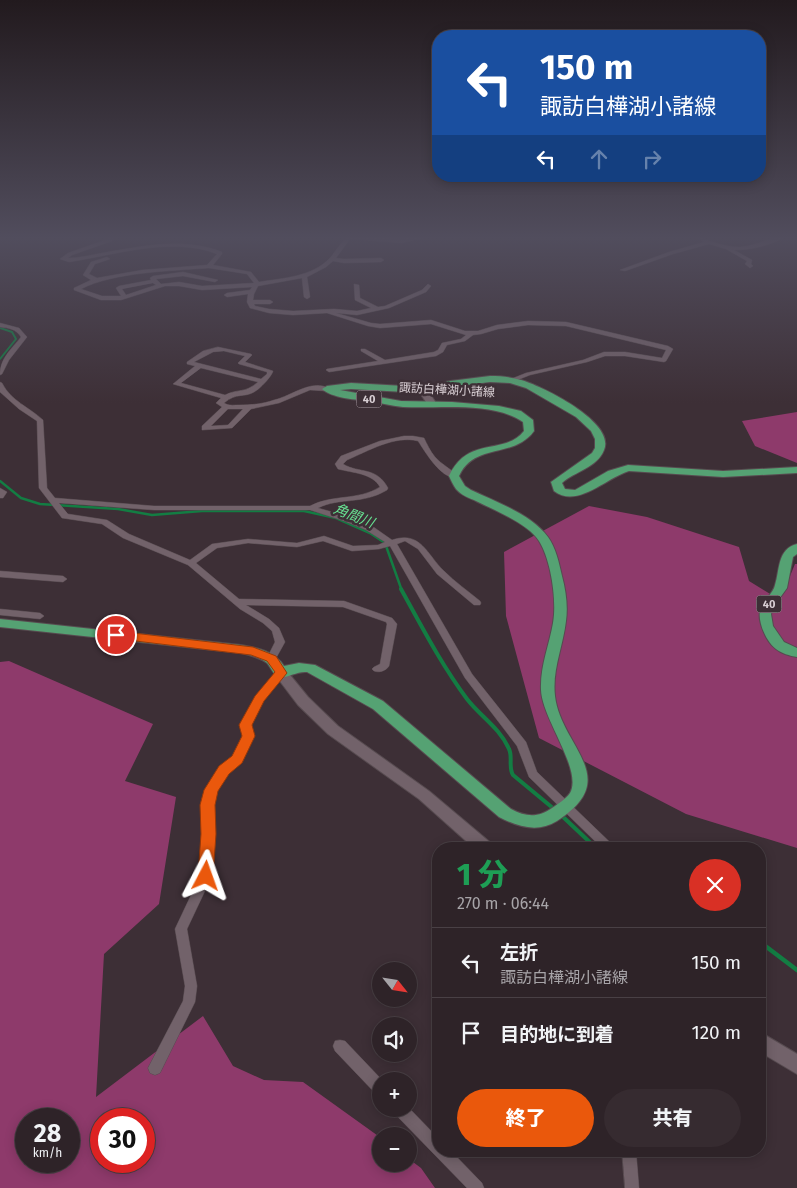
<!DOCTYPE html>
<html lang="ja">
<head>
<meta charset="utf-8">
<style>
	:root { --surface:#2e2328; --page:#362b30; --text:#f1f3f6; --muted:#a7a4a8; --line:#494045; --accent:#ea580c }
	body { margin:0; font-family:"Fira Sans","Noto Sans JP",sans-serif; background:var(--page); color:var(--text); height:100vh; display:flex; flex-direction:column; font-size:19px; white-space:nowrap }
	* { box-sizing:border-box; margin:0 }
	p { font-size:16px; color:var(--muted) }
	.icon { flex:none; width:28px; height:28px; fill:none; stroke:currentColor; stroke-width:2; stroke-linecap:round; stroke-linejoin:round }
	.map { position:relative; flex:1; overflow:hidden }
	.panel { position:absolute; left:432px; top:842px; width:334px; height:315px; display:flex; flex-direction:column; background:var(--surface); border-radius:20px; box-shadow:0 2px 12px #0003,0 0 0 1px var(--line) }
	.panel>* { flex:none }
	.hud { position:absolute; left:432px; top:30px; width:334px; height:152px; border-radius:20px; box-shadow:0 2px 12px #0003,0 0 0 1px var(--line); background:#1a4fa0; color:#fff; overflow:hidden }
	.needle { width:32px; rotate:120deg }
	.controls { position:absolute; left:372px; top:962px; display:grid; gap:10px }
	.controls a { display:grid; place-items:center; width:45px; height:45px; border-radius:50%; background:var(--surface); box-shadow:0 2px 12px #0003,0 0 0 1px var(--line); font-size:25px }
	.speed { position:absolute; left:15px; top:1108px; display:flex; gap:10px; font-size:25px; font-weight:700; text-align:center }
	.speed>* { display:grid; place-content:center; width:65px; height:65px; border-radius:50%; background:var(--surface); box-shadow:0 2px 12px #0003,0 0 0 1px var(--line); line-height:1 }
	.speed small { font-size:12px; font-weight:400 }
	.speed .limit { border:8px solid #d22; background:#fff; color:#111 }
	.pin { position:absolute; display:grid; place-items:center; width:42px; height:42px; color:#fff; margin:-21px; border:2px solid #fff; border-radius:50%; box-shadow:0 1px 5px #0007 }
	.me { position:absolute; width:55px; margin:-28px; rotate:4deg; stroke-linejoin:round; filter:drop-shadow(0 0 4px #0008) }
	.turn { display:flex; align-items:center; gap:18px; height:105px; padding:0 25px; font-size:22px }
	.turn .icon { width:65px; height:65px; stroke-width:2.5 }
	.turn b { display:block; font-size:35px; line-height:42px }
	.lanes { display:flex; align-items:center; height:48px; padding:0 25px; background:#0003; justify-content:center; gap:25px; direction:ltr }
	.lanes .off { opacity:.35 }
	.round { display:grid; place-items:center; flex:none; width:52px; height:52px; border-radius:26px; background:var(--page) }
	.headline { display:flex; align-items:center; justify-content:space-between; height:85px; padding:0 25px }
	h1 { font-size:30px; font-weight:800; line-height:38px; color:#1e9e55 }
	.primary-button { display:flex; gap:10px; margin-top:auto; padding:10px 25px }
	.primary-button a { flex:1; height:58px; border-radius:30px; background:var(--accent); color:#fff; font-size:20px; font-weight:800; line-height:58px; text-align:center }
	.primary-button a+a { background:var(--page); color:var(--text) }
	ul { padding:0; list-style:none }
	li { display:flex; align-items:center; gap:15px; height:70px; padding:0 25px; border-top:1px solid var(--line) }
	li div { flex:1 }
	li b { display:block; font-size:19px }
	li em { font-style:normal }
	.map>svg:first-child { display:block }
	.forest { fill:#8e3a6b; fill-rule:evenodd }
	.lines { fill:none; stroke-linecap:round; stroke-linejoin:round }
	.stream-far3 { stroke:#137d43; stroke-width:2 }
	.stream-far2 { stroke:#137d43; stroke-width:2.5 }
	.stream-far1 { stroke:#137d43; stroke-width:4 }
	.stream { stroke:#137d43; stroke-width:4.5 }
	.street-casing { stroke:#574b50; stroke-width:1 }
	.secondary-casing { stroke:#574b50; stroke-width:2 }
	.primary-casing { stroke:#574b50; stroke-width:2 }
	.street { fill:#72626a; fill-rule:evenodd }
	.secondary { fill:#72626a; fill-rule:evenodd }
	.primary { fill:#55a273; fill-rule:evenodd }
	.route { fill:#ea580c; stroke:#983908 }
	.labels { text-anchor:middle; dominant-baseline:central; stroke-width:5; stroke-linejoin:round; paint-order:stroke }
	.shield { fill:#3d2f36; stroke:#aa9fa5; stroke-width:1 }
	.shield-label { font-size:11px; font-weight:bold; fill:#d9cfd4 }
	.street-label { font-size:12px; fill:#d9cfd4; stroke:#3d2f36 }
	.water-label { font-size:14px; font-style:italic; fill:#67e292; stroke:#3d2f36 }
</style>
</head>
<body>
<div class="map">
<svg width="797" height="1188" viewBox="0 0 797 1188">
	<rect width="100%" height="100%" fill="#3d2f36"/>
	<g class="forest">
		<polygon points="797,412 797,463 755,446 742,421"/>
		<polygon points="589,506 647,517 739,547 749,581 780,600 795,564 797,564 797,848 686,814 539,738 506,616 504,552"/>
		<path d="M9 661 153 724 125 781 176 797 159 904 104 954 96 1097 203 1016 233 1066 264 1080 303 1082 381 1138V1164H409V1159L421 1168 435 1188H0V662ZM26 1119H69V1161H26ZM101 1119H144V1161H101Z"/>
	</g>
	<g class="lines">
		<polyline class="stream-far3" points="0,328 12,332 16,339 0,359"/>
		<polyline class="stream-far2" points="0,481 21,498 40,504 118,509 152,515 202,511 304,511 336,518 370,533 385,543 402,591"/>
		<g class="stream-far1">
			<path d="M401 589C422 627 441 664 467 699 480 716 500 728 509 749 513 757 508 767 513 775L554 809"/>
			<polyline points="561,815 597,849"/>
		</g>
		<polyline class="stream" points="760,942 797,970"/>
		<g class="street-casing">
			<g id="street">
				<path d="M109 236H114L112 241 72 255 68 258C79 258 91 255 102 253 143 246 183 237 222 252V254L213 265 251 272 259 282C283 278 312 277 330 258 336 251 341 242 348 236L402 239 418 236H431L402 243 350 239 336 258 344 259 381 258 384 260 381 262 344 263 333 261 326 267 307 277 310 297 307 299 304 297 302 278 258 286 254 294 253 300H270L273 302 270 304H254L255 306 269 309 293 311 334 309 357 311 371 308 355 300 354 284 359 285 360 298 378 307 385 306 422 290 428 284 431 286 426 292 389 308 357 315 336 313 371 323 380 324 431 320 465 331H478L497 325 528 321 566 322 668 346 673 349 666 361 664 362 625 356H605L587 362 530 375 515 381H511V379L526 373 583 360 604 352H625L662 358 666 350 566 326 528 325 498 329 481 334 473 335 465 341 447 345 443 352 436 356 329 372 326 370 327 369 378 361 361 351V349H365L385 360 434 352 438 350 442 343 461 339 466 335 431 324 380 328 368 326 327 313 293 315 269 313 250 308 247 302 248 294 227 297 224 295 227 293 250 290 252 287 202 290 179 286H165L121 300H101L74 290V288L91 280 83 275 91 262 107 257 110 259 95 264 89 274 97 278 142 270 207 265 217 254C172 236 115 255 69 262L60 259 68 253 108 239ZM209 268 247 274 254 283 202 286 179 282 161 284 156 279 183 276 215 282 218 280 183 272 153 276 150 278 151 280 119 286 116 288 121 296H102L81 289C114 272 171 271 209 268ZM153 283 156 285 126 295 122 289Z"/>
				<path d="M694 236C701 236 706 240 713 242 722 245 731 247 740 247 757 246 771 236 787 236 772 245 752 250 734 250L752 260 751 264 753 266 750 268 745 264 747 261 726 249 709 244 673 254 625 271 620 270 669 252 704 242Z"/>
				<path d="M0 323 19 328 27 337 9 360 2 374 0 375C0 358 11 350 21 337 16 329 9 328 0 327Z"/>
				<path d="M218 347 251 354 252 355 245 362 273 371C272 376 260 389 254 392 244 398 237 392 224 403 229 406 233 405 239 405 251 405 263 404 274 400 292 396 312 378 330 389L327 391 310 390 279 403 251 409 232 428 202 430V426L222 407 216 403 221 398 173 384 195 366 187 364V362L203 351ZM224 351 245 356 238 363 239 364 267 372V374L261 379 194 362 213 352ZM201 368 258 382C244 394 239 388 225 395L181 383ZM228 409H243L228 425 211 426Z"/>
				<path d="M0 382 2 383C11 401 29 407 43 420L47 488 55 498 154 506H310C332 494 358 501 380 487 372 473 353 473 338 469L335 464 341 456 380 441 404 436H413L424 438C427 444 430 451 435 457 441 464 451 469 458 476L457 478C441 479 426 453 418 441 395 435 368 451 347 460L343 464C360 474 376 466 388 488L387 490C362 505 340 497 318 508L350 517 372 526 392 540C421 530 427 555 444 571 455 582 468 591 480 601L481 603 480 605H474L437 574 418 549 405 541 397 544 472 674 526 742 537 772 617 849H603L529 777 517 746 465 678 390 546 379 549 352 551 323 541 297 547 248 543 217 548 196 563 239 599 344 601 392 618 397 624 389 666C386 671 379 673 374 671L372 669 374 667 380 664 387 624 386 622 343 607 246 605 269 619 279 628 285 642 275 660H269L267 658 275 642 272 631 263 623 240 609 188 565 123 538 102 524 62 518 39 488 37 421 19 409 0 392ZM59 503 154 510H310L344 521 366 530 385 542 378 545 353 546 324 536 297 543 248 539 212 544 190 560 129 534 107 520 68 514Z"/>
				<polygon points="0,488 7,492 3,498 0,498"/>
				<polygon points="0,571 63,576 67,579 63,582 0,577"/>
				<polygon points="0,609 40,613 44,616 40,619 0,615"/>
				<polygon points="281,670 284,671 286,673 263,701 250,725 253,736 241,762 228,773 216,791 212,805 215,834 212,876 187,929 197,986 195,1002 160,1073 155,1075 150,1073 148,1068 183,1001 185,986 175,929 200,876 203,834 202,805 206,790 220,767 233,757 243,736 240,725 256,697 278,671"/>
				<polygon points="340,1040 345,1041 383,1081 381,1081 381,1096 376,1094 335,1051 333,1046 335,1041"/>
				<polygon points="409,1108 439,1139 439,1151 451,1151 482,1183 484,1188 467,1188 395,1114 393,1109"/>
				<polygon points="622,1151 636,1151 639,1188 625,1188"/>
			</g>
		</g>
		<g class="secondary-casing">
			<g id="secondary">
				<polygon points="423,387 426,388 436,403 434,405 431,406 428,405 418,390"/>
				<polygon points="281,668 286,670 308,697 338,726 429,791 492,844 494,849 475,849 419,799 328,734 298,705 276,676 274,673 276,670"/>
				<polygon points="760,1032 797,1054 797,1074 760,1052"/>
			</g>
		</g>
		<g class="primary-casing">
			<g id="primary">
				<path d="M490 376C501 376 511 377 521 380 542 386 616 422 604 450 598 467 574 472 562 483L565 489 575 490 608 471 628 465 723 471 797 467V473L723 477 629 471C606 478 577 509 554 491L551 482 592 453 595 448V439L591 431 576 417 526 388 510 383 490 382 450 387 423 393 351 389 340 390 401 401 452 402 499 406 521 411 533 420 534 431C514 459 475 442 459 476L465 486 471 490C496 502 531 514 548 537 556 548 559 563 562 576 566 591 568 607 566 621 563 647 552 670 555 696 561 747 624 778 557 821 538 833 518 827 499 817L373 709 307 672C297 671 288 678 280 677 274 677 271 667 267 663 259 657 250 655 241 653L0 627V619L241 645C258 648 274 651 284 666L299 663 315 665 383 701 511 809C526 817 538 818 552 808 558 804 566 799 570 793 583 770 542 719 541 690 540 666 549 646 553 623 557 601 551 560 539 541 529 524 494 510 476 501 469 498 461 495 456 489 453 485 451 480 449 476 468 435 504 456 524 431L523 422C492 401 440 409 403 407 391 406 378 402 366 401 353 399 332 398 322 389L327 386 351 383 422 387 450 381Z"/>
				<path d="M797 544V554L793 557 787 588 774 606 771 614 773 626 784 642 797 648V657C790 656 781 653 776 649 766 642 756 619 761 608 764 599 773 594 775 585 780 570 777 549 797 544Z"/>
			</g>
		</g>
		<use href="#street" class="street"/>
		<use href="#secondary" class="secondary"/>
		<use href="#primary" class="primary"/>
	</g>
	<linearGradient id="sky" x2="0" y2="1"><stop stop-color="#221a1e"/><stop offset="0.59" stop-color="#514d5d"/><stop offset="1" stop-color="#514d5d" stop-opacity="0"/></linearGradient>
	<rect width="797" height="403" fill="url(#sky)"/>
	<polygon class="route" points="116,631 253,647 276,656 287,673 264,701 252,725 255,736 242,763 229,774 218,791 215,805 216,834 213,876 211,881 206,883 200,881 198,876 201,834 200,805 204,790 219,766 232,756 242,736 239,725 255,696 275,672 267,661 251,655 111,638 110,635"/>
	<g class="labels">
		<g class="shield">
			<rect x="356.5" y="390.5" width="25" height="17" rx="4"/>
			<rect x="756.5" y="595.5" width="25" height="17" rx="4"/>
		</g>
		<g class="shield-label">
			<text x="369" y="399">40</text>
			<text x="769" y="604">40</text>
		</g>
		<g class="street-label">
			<text transform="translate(447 390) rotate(3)">諏訪白樺湖小諸線</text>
		</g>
		<g class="water-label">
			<text transform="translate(354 516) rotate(22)">角間川</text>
		</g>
	</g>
</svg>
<div class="controls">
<a><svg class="needle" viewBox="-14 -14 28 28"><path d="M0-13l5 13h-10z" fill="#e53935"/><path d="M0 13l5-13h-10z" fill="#a7a4a8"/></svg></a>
<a><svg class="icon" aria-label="sound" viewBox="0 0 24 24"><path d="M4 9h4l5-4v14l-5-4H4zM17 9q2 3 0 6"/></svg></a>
<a>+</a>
<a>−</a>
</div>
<div class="speed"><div>28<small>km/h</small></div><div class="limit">30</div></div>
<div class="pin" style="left:116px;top:635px;background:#d93025"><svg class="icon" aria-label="arrive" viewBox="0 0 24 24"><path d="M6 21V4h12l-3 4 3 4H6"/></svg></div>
<svg class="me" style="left:206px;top:876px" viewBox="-20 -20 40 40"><path d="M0-17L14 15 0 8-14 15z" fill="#ea580c" stroke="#fff" stroke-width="4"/></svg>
<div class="hud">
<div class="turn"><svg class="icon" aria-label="left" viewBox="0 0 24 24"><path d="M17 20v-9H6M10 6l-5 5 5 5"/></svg><div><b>150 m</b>諏訪白樺湖小諸線</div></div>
<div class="lanes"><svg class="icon" aria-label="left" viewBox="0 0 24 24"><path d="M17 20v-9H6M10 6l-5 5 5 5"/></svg><svg class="icon off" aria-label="ahead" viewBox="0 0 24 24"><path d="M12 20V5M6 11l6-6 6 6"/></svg><svg class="icon off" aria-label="right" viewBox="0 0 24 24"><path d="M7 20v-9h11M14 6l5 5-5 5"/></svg></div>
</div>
<section class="panel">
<div class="headline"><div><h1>1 分</h1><p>270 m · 06:44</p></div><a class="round" style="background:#d93025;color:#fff"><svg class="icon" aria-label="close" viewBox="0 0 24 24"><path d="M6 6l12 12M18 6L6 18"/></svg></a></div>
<ul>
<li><svg class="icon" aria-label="left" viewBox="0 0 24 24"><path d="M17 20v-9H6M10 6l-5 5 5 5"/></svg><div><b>左折</b><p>諏訪白樺湖小諸線</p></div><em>150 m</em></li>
<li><svg class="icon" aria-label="arrive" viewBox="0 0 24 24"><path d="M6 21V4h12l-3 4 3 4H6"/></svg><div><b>目的地に到着</b></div><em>120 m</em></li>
</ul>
<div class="primary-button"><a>終了</a><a>共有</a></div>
</section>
</div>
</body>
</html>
